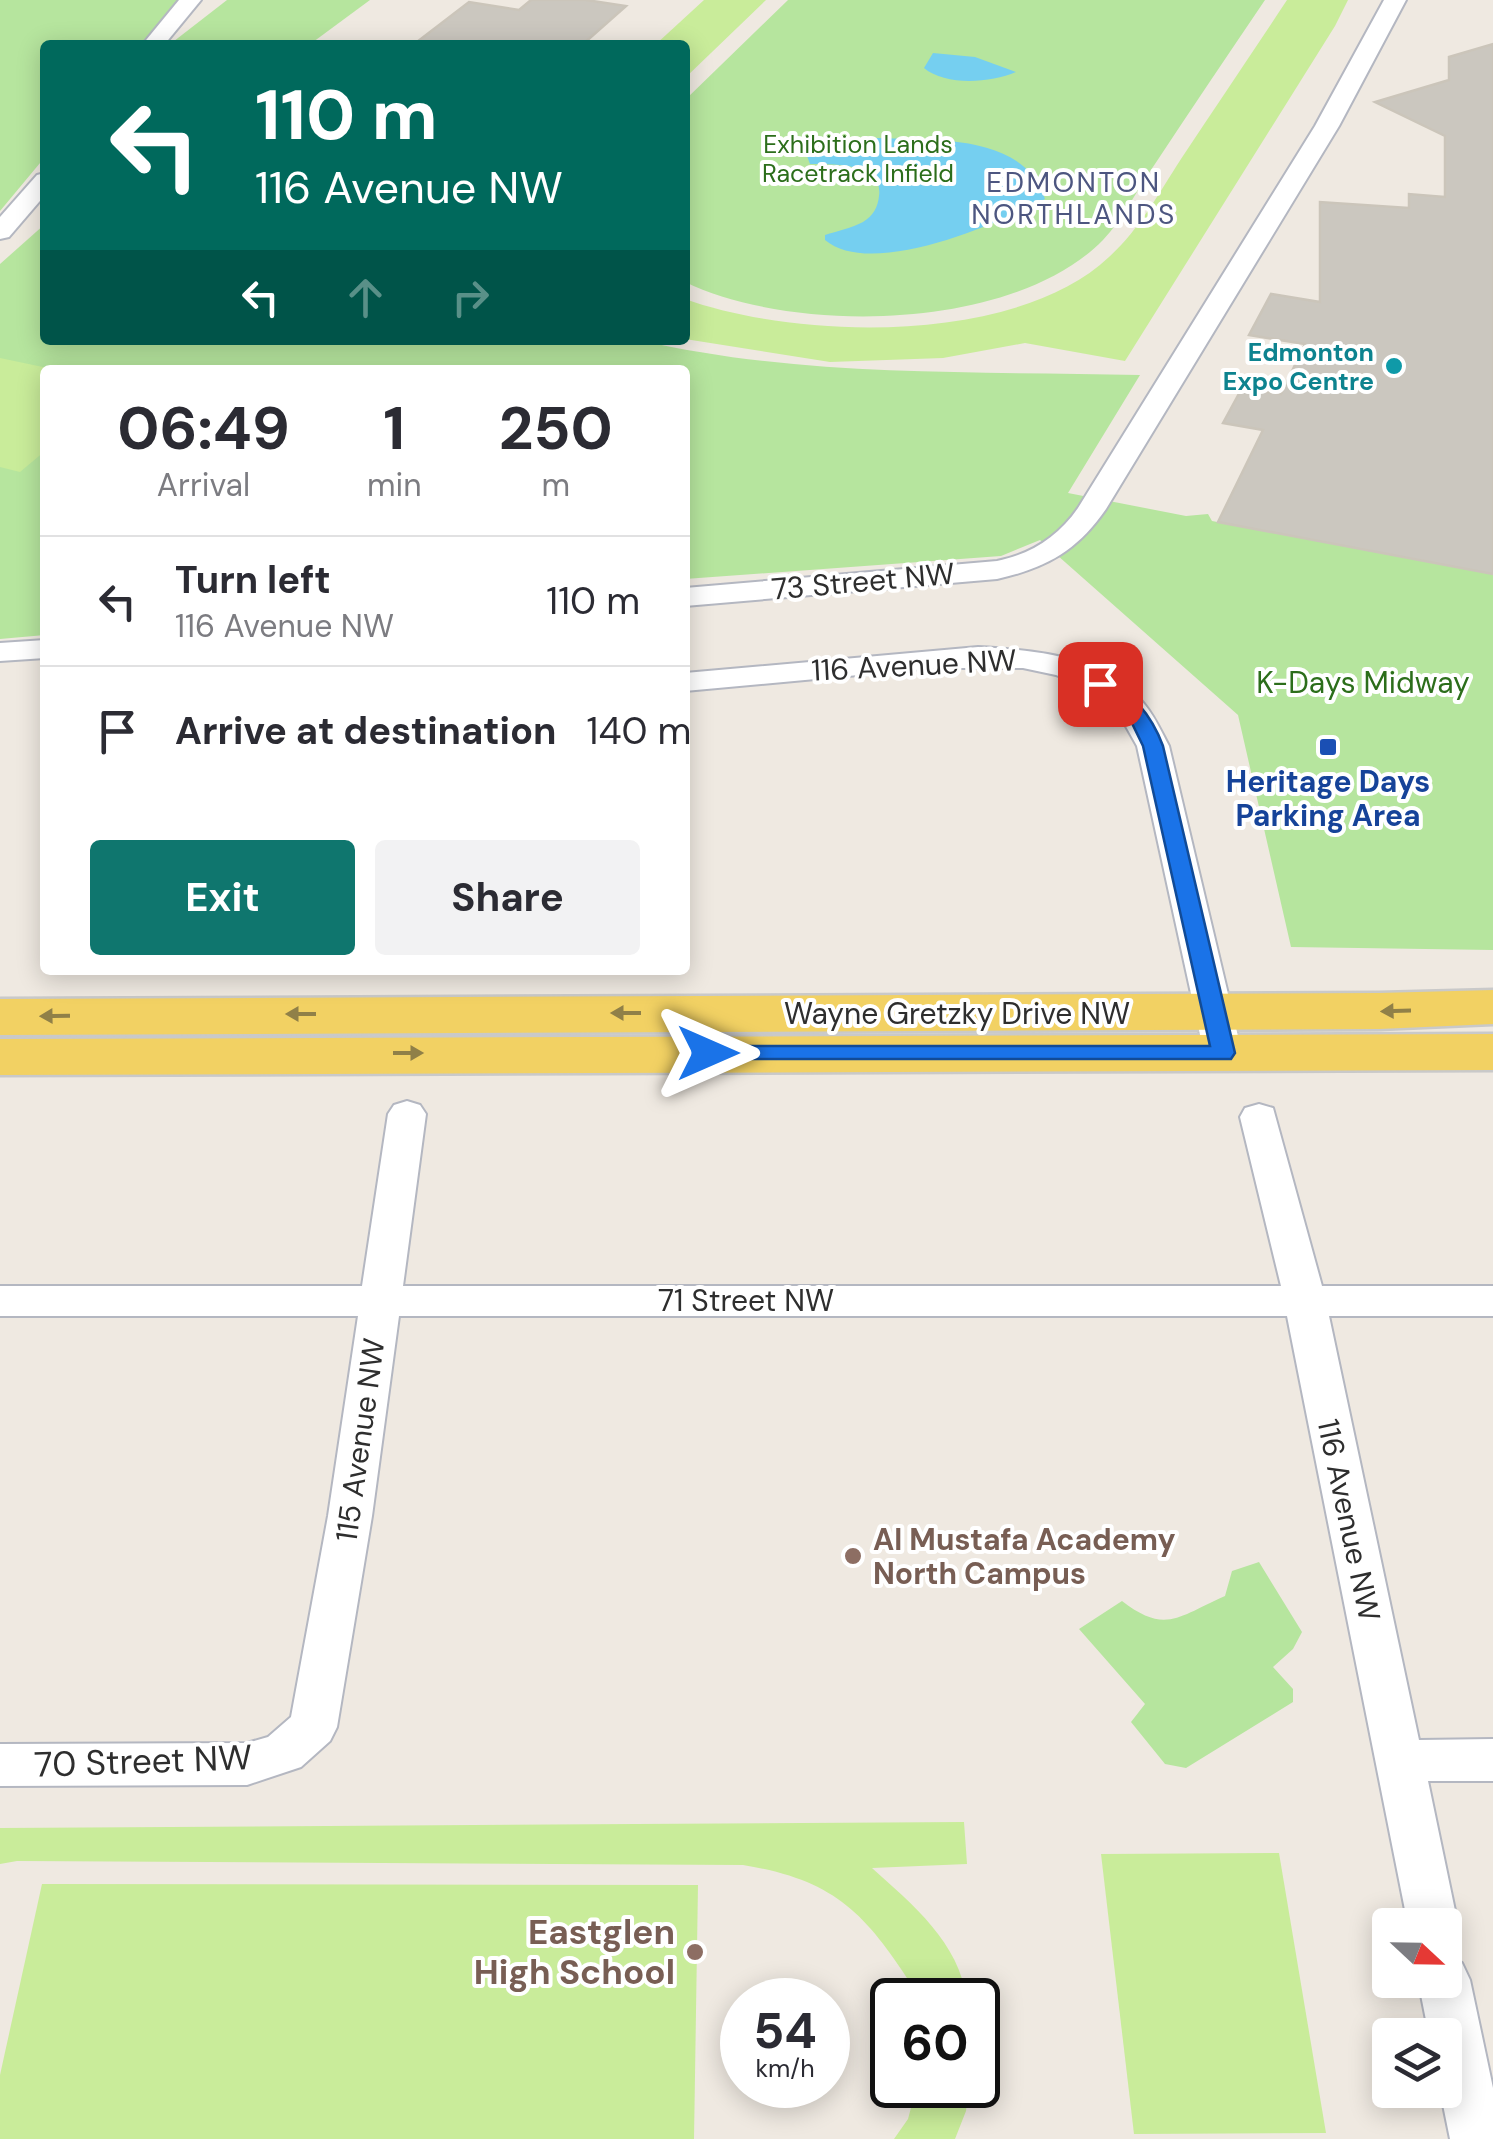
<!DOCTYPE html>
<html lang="en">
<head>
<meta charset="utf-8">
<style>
	:root { --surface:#fff; --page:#f2f2f3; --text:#2b2b33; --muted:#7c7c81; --line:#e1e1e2; --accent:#0f766e }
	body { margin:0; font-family:"DM Sans",sans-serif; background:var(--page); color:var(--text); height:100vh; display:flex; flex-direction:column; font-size:38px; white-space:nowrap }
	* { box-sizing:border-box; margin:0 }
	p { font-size:32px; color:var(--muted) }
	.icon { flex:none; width:55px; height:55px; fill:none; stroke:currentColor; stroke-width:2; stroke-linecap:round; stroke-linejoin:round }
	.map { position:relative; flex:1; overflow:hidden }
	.side { position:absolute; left:40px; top:365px; width:650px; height:610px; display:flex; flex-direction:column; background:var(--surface); border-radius:10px; box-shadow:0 5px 25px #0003 }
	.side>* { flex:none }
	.guide { position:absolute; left:40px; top:40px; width:650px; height:305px; border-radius:10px; box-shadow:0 5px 25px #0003; background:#00695c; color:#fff; overflow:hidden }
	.needle { width:65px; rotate:112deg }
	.buttons { position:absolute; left:1372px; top:1908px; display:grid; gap:20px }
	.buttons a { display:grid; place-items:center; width:90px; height:90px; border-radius:10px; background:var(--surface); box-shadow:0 5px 25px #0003; font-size:50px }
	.speed { position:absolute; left:720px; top:1978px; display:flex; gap:20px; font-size:50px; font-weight:700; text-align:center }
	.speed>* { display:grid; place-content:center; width:130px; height:130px; border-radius:50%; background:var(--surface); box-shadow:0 5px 25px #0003; line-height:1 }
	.speed small { font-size:25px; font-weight:400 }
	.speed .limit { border:5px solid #111; border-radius:15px; background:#fff; color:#111 }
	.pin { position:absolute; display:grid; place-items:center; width:85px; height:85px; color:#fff; margin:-42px; border-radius:20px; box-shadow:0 5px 15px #0006 }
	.me { position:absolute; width:110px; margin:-55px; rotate:90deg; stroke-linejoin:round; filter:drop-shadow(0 0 8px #0008) }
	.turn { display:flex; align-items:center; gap:35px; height:210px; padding:0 50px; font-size:45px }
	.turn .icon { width:130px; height:130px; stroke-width:2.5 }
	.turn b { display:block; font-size:70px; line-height:85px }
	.lanes { display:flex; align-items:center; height:95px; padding:0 50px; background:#0003; justify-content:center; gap:50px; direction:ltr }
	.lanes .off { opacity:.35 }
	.eta { display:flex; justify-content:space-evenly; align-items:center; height:170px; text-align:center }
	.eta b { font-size:60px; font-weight:700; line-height:70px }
	.primary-button { display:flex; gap:20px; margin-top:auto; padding:20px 50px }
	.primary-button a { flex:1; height:115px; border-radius:10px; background:var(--accent); color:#fff; font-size:40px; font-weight:700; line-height:115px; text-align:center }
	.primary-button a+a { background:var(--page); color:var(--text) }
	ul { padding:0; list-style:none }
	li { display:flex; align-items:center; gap:30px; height:130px; padding:0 50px; border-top:2px solid var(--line) }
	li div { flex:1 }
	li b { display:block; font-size:38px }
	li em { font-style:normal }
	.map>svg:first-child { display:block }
	.green { fill:#b6e59e }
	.pitch { fill:#c9ec9a }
	.water { fill:#75cff0 }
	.building { fill:#cbc7bf; stroke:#cbc5ba; stroke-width:2.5 }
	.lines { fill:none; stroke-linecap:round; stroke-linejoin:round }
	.street-casing { stroke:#b4b7c1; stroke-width:4 }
	.primary-casing { stroke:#c9c9c9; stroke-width:5 }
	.street { fill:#fff; fill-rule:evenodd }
	.primary { fill:#f2d163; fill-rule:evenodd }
	.oneway { fill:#908048 }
	.route { fill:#1a73e8; stroke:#114b97; stroke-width:2.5 }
	.culture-dot { fill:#0f9aa8; stroke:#fff; stroke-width:4 }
	.transit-dot { fill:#1a4fb4; stroke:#fff; stroke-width:4 }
	.education-dot { fill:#8d6e63; stroke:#fff; stroke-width:4 }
	.labels { text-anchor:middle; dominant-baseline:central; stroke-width:8; stroke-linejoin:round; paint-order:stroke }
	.far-park-label { font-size:25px; fill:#2c6e1b; stroke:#fff }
	.far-culture-label { font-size:25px; font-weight:bold; fill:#0d838f; stroke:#fff; text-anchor:end }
	.far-neighbourhood-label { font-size:28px; letter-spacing:2.5px; fill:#4d5680; stroke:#fff }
	.street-label { font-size:30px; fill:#2e2e2e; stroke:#fff }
	.park-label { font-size:30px; fill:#2c6e1b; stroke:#fff }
	.transit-label { font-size:30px; font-weight:bold; fill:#164399; stroke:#fff }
	.education-label { font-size:30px; font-weight:bold; fill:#785e54; stroke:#fff; text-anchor:start }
	.near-street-label { font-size:35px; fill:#2e2e2e; stroke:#fff }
	.near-education-label { font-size:35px; font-weight:bold; fill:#785e54; stroke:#fff; text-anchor:end }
</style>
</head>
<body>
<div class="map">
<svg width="1493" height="2139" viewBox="0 0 1493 2139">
	<rect width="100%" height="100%" fill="#efe9e1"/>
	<g class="green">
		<polygon points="0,0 178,0 140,45 45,45 45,157 0,211"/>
		<polygon points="227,0 370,0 309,45 169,45"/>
		<path d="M788 0H1265C1228 55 1191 109 1155 164 1138 188 1123 219 1103 240 1014 331 795 335 685 282V100Z"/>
		<path d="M45 224V340H639C802 378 973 371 1140 375L1068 493 1186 516 1208 514 1212 521 1493 574V950L1291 947 1238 715 1040 540 1001 556 685 579V370H45V635L0 639V264Z"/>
		<path d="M1259 1562 1302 1632 1293 1649 1273 1667 1293 1689V1702L1186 1768 1165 1764 1131 1722 1145 1704 1079 1629 1122 1601C1166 1635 1179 1616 1225 1596L1232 1571Z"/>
	</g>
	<g class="pitch">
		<polygon points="704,0 766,0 685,78 685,45 655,45"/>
		<path d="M1287 0H1348L1335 26 1125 361 1025 343 943 358 830 362 685 339V299C799 340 1016 345 1109 257 1139 230 1159 193 1181 159 1216 106 1252 53 1287 0Z"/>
		<polygon points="0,358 57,370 45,370 45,451 20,472 0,467"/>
		<path d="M964 1822 967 1864 872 1868C913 1905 959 1942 967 2000H916L915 1990C866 1914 836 1880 743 1865L17 1861 0 1864V1828Z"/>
		<polygon points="1279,1853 1326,2133 1134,2134 1101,1854"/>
		<polygon points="42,1884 698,1885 694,2139 0,2139 0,2075"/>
		<polygon points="917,2085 969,2085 966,2111 955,2139 894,2139 908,2119"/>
	</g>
	<g class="water">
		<path d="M933 53 975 57 1016 72C990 83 945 86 924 68Z"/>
		<path d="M878 138C934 140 1025 134 1045 199 998 224 871 279 825 240V235C837 231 852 228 863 222 873 216 878 207 879 196 884 163 833 164 810 164L807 156 838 141Z"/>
	</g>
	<g class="building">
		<polygon points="531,0 586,0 626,6 582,45 413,45 469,2 519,10"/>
		<polygon points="1493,44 1493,574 1218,522 1263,430 1223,423 1242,388 1281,394 1305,344 1249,335 1271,294 1320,302 1320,202 1409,208 1409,194 1445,197 1445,136 1375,102 1449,80 1449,57"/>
	</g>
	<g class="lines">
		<g class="street-casing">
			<g id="street">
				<polygon points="179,0 201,0 164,45 142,45"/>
				<path d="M1384 0H1406L1339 126 1106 509C1077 551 1046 568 997 579L685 606V588L997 561C1031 554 1058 537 1078 508L1315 126Z"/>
				<polygon points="45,173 45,195 9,237 0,239 0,217 37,175"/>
				<polygon points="45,640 45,658 0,661 0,643"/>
				<path d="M978 647C1036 650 1107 656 1145 705 1155 717 1162 733 1169 746L1242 1053 1236 1062 1223 1065 1210 1062 1204 1053 1137 746 1119 714 1091 690 1056 675 1023 668H934L685 691V673Z"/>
				<polygon points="407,1101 420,1105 426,1114 403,1286 1281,1286 1240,1117 1245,1108 1259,1104 1273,1108 1322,1286 1493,1286 1493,1316 1329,1316 1419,1740 1493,1739 1493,1781 1428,1781 1458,1925 1451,1941 1445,1943 1445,1925 1408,1925 1287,1316 399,1316 372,1516 337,1727 330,1741 301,1767 247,1785 0,1786 0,1744 247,1743 268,1737 291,1717 328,1516 358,1316 0,1316 0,1286 362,1286 388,1114 394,1105"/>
				<polygon points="1445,1957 1462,1963 1470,1980 1493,2088 1493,2139 1450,2139 1440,2090 1445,2090 1445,2035 1429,2035 1418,1980 1445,1980"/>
			</g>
		</g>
		<g class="primary-casing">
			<g id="primary">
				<polygon points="1493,990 1493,1024 1379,1029 0,1035 0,999 1379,993"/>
				<polygon points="1493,1034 1493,1070 0,1075 0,1039"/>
			</g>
		</g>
		<use href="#street" class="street"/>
		<use href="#primary" class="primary"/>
	</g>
	<defs><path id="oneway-solid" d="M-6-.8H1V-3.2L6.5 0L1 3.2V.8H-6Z" transform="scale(2.5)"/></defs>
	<g class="oneway">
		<use href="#oneway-solid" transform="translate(1396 1011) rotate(178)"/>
		<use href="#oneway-solid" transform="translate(626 1013) rotate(180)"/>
		<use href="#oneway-solid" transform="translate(301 1014) rotate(180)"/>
		<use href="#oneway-solid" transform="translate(55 1016) rotate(179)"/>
		<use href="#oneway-solid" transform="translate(408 1053)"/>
	</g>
	<path class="route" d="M1100 678C1131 689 1152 716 1163 746L1235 1053 1231 1059H700L696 1053 700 1048 708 1046H1210L1143 746 1127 713 1090 684Z"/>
	<circle class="culture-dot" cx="1394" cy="366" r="10"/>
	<rect class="transit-dot" x="1318" y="737" width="20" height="20" rx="5"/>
	<g class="education-dot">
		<circle cx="853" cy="1556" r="10"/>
		<circle cx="695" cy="1952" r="10"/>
	</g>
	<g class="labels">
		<g class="far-park-label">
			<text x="858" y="144">Exhibition Lands<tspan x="858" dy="29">Racetrack Infield</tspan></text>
		</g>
		<g class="far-culture-label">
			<text x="1374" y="352">Edmonton<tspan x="1374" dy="29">Expo Centre</tspan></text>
		</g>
		<g class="far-neighbourhood-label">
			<text x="1074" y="182">EDMONTON<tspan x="1074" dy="32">NORTHLANDS</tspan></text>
		</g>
		<g class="street-label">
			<text transform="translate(863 581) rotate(-5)">73 Street NW</text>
			<text transform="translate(914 665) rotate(-3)">116 Avenue NW</text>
			<text x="957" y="1013">Wayne Gretzky Drive NW</text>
			<text x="746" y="1300">71 Street NW</text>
			<text transform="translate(360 1440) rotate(-82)">115 Avenue NW</text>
			<text transform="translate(1349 1520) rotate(78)">116 Avenue NW</text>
		</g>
		<g class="park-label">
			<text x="1363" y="682">K-Days Midway</text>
		</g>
		<g class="transit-label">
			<text x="1328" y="781">Heritage Days<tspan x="1328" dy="34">Parking Area</tspan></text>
		</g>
		<g class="education-label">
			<text x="873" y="1539">Al Mustafa Academy<tspan x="873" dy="34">North Campus</tspan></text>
		</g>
		<g class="near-street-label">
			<text transform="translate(143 1761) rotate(-2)">70 Street NW</text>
		</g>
		<g class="near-education-label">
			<text x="675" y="1932">Eastglen<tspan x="675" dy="40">High School</tspan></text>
		</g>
	</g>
</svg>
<div class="buttons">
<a><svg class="needle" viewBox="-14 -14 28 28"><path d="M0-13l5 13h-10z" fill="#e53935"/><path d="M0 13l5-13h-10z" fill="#7c7c81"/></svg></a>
<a><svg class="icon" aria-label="layers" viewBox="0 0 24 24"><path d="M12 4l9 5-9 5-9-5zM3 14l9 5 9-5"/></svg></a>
</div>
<div class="speed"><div>54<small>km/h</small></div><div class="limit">60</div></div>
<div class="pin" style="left:1100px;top:684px;background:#d93025"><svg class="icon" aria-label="arrive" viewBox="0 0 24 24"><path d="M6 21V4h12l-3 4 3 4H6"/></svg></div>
<svg class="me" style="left:708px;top:1053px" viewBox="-20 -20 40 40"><path d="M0-17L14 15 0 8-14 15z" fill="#1a73e8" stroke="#fff" stroke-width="4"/></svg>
<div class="guide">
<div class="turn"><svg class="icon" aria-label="left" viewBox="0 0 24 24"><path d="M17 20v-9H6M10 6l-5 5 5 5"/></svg><div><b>110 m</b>116 Avenue NW</div></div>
<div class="lanes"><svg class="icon" aria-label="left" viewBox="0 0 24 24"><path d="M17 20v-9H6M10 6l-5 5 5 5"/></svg><svg class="icon off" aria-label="ahead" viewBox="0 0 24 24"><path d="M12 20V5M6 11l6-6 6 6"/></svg><svg class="icon off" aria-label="right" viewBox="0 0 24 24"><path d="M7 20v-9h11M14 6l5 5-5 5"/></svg></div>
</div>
<section class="side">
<div class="eta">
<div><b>06:49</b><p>Arrival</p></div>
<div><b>1</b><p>min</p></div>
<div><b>250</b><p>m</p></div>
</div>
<ul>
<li><svg class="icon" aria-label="left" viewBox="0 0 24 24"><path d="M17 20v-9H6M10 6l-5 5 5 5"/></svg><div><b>Turn left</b><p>116 Avenue NW</p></div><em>110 m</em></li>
<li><svg class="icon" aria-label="arrive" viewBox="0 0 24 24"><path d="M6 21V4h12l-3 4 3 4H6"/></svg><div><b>Arrive at destination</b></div><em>140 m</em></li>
</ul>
<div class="primary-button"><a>Exit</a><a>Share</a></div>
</section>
</div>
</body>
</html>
